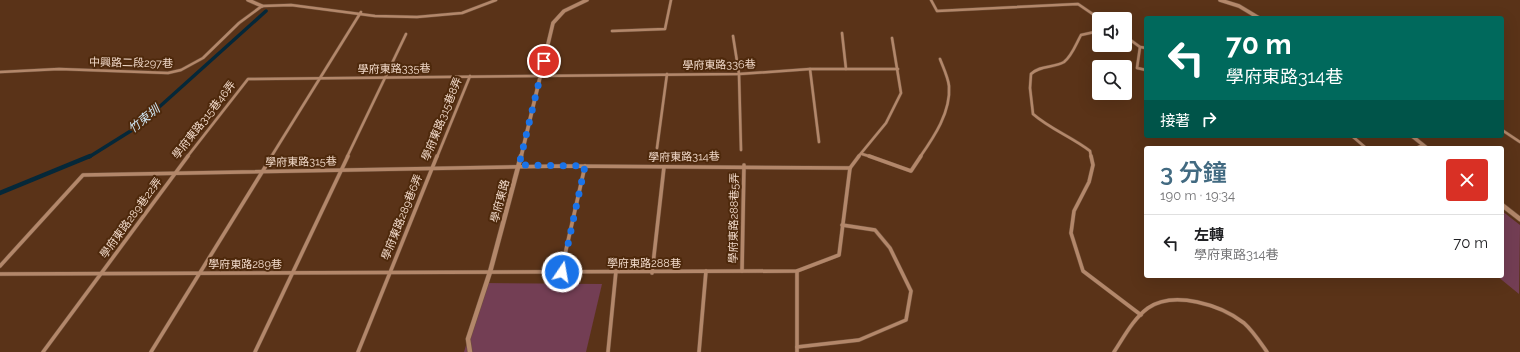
<!DOCTYPE html>
<html lang="zh-TW">
<head>
<meta charset="utf-8">
<style>
	:root { --surface:#fff; --page:#f6f6f6; --text:#202124; --muted:#757577; --line:#e0e0e0; --accent:#426a81 }
	body { margin:0; font-family:Raleway,"Noto Sans TC",sans-serif; background:var(--page); color:var(--text); height:100vh; display:flex; flex-direction:column; font-size:15px; white-space:nowrap }
	* { box-sizing:border-box; margin:0 }
	p { font-size:13px; color:var(--muted) }
	.icon { flex:none; width:22px; height:22px; fill:none; stroke:currentColor; stroke-width:2; stroke-linecap:round; stroke-linejoin:round }
	.map { position:relative; flex:1; overflow:hidden }
	.panel { position:absolute; left:1144px; top:146px; width:360px; height:132px; display:flex; flex-direction:column; background:var(--surface); border-radius:4px; box-shadow:0 4px 16px #0002 }
	.panel>* { flex:none }
	.banner { position:absolute; left:1144px; top:16px; width:360px; height:122px; border-radius:4px; box-shadow:0 4px 16px #0002; background:#00695c; color:#fff; overflow:hidden }
	.controls { position:absolute; left:1092px; top:12px; display:grid; gap:8px }
	.controls a { display:grid; place-items:center; width:40px; height:40px; border-radius:4px; background:var(--surface); box-shadow:0 4px 16px #0002; font-size:20px }
	.pin { position:absolute; display:grid; place-items:center; width:34px; height:34px; color:#fff; margin:-17px; border:2px solid #fff; border-radius:50%; box-shadow:0 1px 4px #0007 }
	.me { position:absolute; width:44px; margin:-22px; rotate:12deg; stroke-linejoin:round; filter:drop-shadow(0 0 3px #0008) }
	.turn { display:flex; align-items:center; gap:14px; height:84px; padding:0 16px; font-size:18px }
	.turn .icon { width:52px; height:52px; stroke-width:2.5 }
	.turn b { display:block; font-size:28px; line-height:34px }
	.then { display:flex; align-items:center; height:38px; padding:0 16px; background:#0003; gap:8px; font-size:15px }
	.round { display:grid; place-items:center; flex:none; width:42px; height:42px; border-radius:4px; background:var(--page) }
	.headline { display:flex; align-items:center; justify-content:space-between; height:68px; padding:0 16px }
	h1 { font-size:24px; font-weight:600; line-height:30px; color:var(--accent) }
	ul { padding:0; list-style:none }
	li { display:flex; align-items:center; gap:12px; height:56px; padding:0 16px; border-top:1px solid var(--line) }
	li div { flex:1 }
	li b { display:block; font-size:15px }
	li em { font-style:normal }
	.map>svg:first-child { display:block }
	.green { fill:#733e54 }
	.lines { fill:none; stroke-linecap:round; stroke-linejoin:round }
	.stream-far1 { stroke:#052839; stroke-width:3.5 }
	.stream { stroke:#052839; stroke-width:4.5 }
	.service-far1-casing { stroke:#705039; stroke-width:3.5 }
	.service-casing { stroke:#705039; stroke-width:4.5 }
	.minor-far1-casing { stroke:#705039; stroke-width:4.5 }
	.minor-casing { stroke:#705039; stroke-width:5.5 }
	.service-far1 { stroke:#b3876a; stroke-width:2.5 }
	.service { stroke:#b3876a; stroke-width:3.5 }
	.minor-far1 { stroke:#b3876a; stroke-width:3.5 }
	.minor { stroke:#b3876a; stroke-width:4.5 }
	.route { stroke:#1a73e8; stroke-width:7; stroke-dasharray:0 12.6 }
	.labels { text-anchor:middle; dominant-baseline:central; stroke-width:4; stroke-linejoin:round; paint-order:stroke }
	.street-label { font-size:11px; fill:#f2daca; stroke:#4e290c }
	.water-label { font-size:12px; font-style:italic; fill:#d0e7f5; stroke:#4e290c }
</style>
</head>
<body>
<div class="map">
<svg width="1520" height="352" viewBox="0 0 1520 352">
	<rect width="100%" height="100%" fill="#5a3318"/>
	<g class="green">
		<polygon points="1502,211 1520,225 1519,294 1497,276 1502,276"/>
		<polygon points="485,283 602,284 586,352 464,352"/>
	</g>
	<g class="lines">
		<polyline class="stream-far1" points="89,157 137,127 266,11"/>
		<polyline class="stream" points="0,193 90,156"/>
		<g class="service-far1-casing">
			<g id="service-far1">
				<polyline points="931,0 937,11 1078,4 1100,19"/>
				<polyline points="612,31 665,29 671,0"/>
				<polyline points="842,33 846,69"/>
				<polyline points="733,36 739,74 741,150"/>
				<polyline points="1125,36 1140,47 1146,48"/>
				<polyline points="1140,47 1137,68 1146,70"/>
				<polyline points="810,69 819,142"/>
				<polyline points="0,72 59,69 168,73 181,70 203,58 239,23 262,6 291,5 375,16 417,17 462,13 496,0"/>
				<polyline points="1502,130 1520,142"/>
				<polyline points="1352,136 1366,148"/>
				<polyline points="657,148 667,74"/>
				<polyline points="1416,148 1423,145"/>
				<polyline points="862,154 872,157"/>
				<polyline points="187,157 248,79 739,74 810,69 898,69"/>
				<polyline points="271,157 361,12"/>
				<polyline points="347,157 406,34"/>
				<polyline points="437,157 470,76"/>
				<polyline points="858,157 886,123 901,93 892,38"/>
				<path d="M920 157C934 137 951 112 949 86 948 77 943 67 940 59"/>
				<path d="M1091 157 1090 151C1072 137 1050 129 1033 114L1030 88 1031 74C1040 65 1054 68 1064 62 1072 56 1076 44 1081 35L1099 31"/>
			</g>
		</g>
		<g class="service-casing">
			<g id="service">
				<polyline points="869,156 911,171 921,156"/>
				<polyline points="1091,156 1093,165 1089,182 1074,211 1071,233 1083,271 1141,315"/>
				<polyline points="850,168 859,156"/>
				<polyline points="0,266 83,175 562,166 850,168"/>
				<polyline points="742,271 744,165"/>
				<polyline points="797,271 797,352"/>
				<polyline points="561,272 585,166"/>
				<polyline points="652,273 664,167"/>
				<polyline points="0,274 797,271 839,255 850,168"/>
				<polyline points="797,347 859,340 906,320 911,291 890,248 875,230 842,225"/>
				<polyline points="43,352 188,156"/>
				<polyline points="151,352 272,156"/>
				<polyline points="255,352 348,156"/>
				<polyline points="358,352 437,156"/>
				<polyline points="608,352 616,271"/>
				<polyline points="699,352 706,271"/>
				<path d="M1114 352C1124 337 1133 319 1148 308 1174 290 1221 305 1244 323 1253 331 1260 342 1267 352"/>
			</g>
		</g>
		<g class="minor-far1-casing">
			<g id="minor-far1">
				<polyline points="248,0 262,6"/>
				<polyline points="1220,0 1239,6 1259,18"/>
				<polyline points="1412,136 1427,148"/>
				<polyline points="521,157 553,23 564,11 587,0"/>
			</g>
		</g>
		<g class="minor-casing">
			<g id="minor">
				<polyline points="1502,205 1520,219"/>
				<polyline points="470,352 468,339 490,272 521,156"/>
			</g>
		</g>
		<use href="#service-far1" class="service-far1"/>
		<use href="#service" class="service"/>
		<use href="#minor-far1" class="minor-far1"/>
		<use href="#minor" class="minor"/>
	</g>
	<g class="lines">
		<polyline class="route" points="544,61 519,165 585,166 562,272"/>
	</g>
	<g class="labels">
		<g class="street-label">
			<text transform="translate(131 63) rotate(1)">中興路二段297巷</text>
			<text transform="translate(719 65) rotate(-1)">學府東路336巷</text>
			<text transform="translate(394 69) rotate(-1)">學府東路335巷</text>
			<text transform="translate(442 119) rotate(-68)">學府東路315巷8弄</text>
			<text transform="translate(204 120) rotate(-52)">學府東路315巷46弄</text>
			<text transform="translate(684 157) rotate(-1)">學府東路314巷</text>
			<text transform="translate(301 162) rotate(-1)">學府東路315巷</text>
			<text transform="translate(500 201) rotate(-75)">學府東路</text>
			<text transform="translate(402 217) rotate(-68)">學府東路289巷6弄</text>
			<text transform="translate(131 218) rotate(-54)">學府東路289巷22弄</text>
			<text transform="translate(734 218) rotate(-89)">學府東路288巷5弄</text>
			<text x="644" y="263">學府東路288巷</text>
			<text x="245" y="264">學府東路289巷</text>
		</g>
		<g class="water-label">
			<text transform="translate(144 119) rotate(-39)">竹東圳</text>
		</g>
	</g>
</svg>
<div class="controls">
<a><svg class="icon" aria-label="sound" viewBox="0 0 24 24"><path d="M4 9h4l5-4v14l-5-4H4zM17 9q2 3 0 6"/></svg></a>
<a><svg class="icon" aria-label="search" viewBox="0 0 24 24"><circle cx="10" cy="10" r="6"/><path d="M15 15l6 6"/></svg></a>
</div>
<div class="pin" style="left:544px;top:61px;background:#d93025"><svg class="icon" aria-label="arrive" viewBox="0 0 24 24"><path d="M6 21V4h12l-3 4 3 4H6"/></svg></div>
<svg class="me" style="left:562px;top:272px" viewBox="-20 -20 40 40"><circle r="17" fill="#1a73e8" stroke="#fff" stroke-width="3"/><path d="M0-11L8 9 0 5-8 9z" fill="#fff"/></svg>
<div class="banner">
<div class="turn"><svg class="icon" aria-label="left" viewBox="0 0 24 24"><path d="M17 20v-9H6M10 6l-5 5 5 5"/></svg><div><b>70 m</b>學府東路314巷</div></div>
<div class="then">接著<svg class="icon" aria-label="right" viewBox="0 0 24 24"><path d="M7 20v-9h11M14 6l5 5-5 5"/></svg></div>
</div>
<section class="panel">
<div class="headline"><div><h1>3 分鐘</h1><p>190 m · 19:34</p></div><a class="round" style="background:#d93025;color:#fff"><svg class="icon" aria-label="close" viewBox="0 0 24 24"><path d="M6 6l12 12M18 6L6 18"/></svg></a></div>
<ul>
<li><svg class="icon" aria-label="left" viewBox="0 0 24 24"><path d="M17 20v-9H6M10 6l-5 5 5 5"/></svg><div><b>左轉</b><p>學府東路314巷</p></div><em>70 m</em></li>
</ul>
</section>
</div>
</body>
</html>
